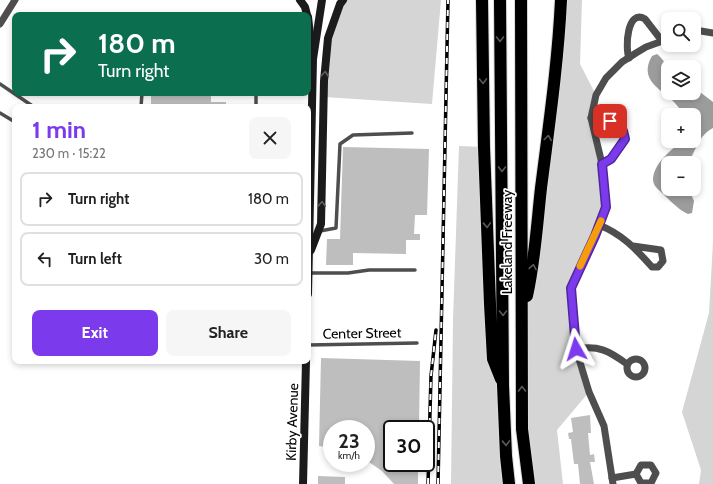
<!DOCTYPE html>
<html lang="en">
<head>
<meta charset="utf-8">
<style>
	:root { --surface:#fff; --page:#f6f6f6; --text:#222; --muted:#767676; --line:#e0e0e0; --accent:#7c3aed }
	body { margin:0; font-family:Cabin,sans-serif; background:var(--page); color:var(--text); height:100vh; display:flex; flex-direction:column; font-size:15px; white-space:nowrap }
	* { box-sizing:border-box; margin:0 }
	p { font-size:13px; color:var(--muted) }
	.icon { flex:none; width:22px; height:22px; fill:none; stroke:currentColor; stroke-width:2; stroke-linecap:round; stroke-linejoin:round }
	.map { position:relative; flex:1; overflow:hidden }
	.sheet { position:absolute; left:12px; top:104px; width:299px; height:260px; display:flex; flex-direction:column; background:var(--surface); border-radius:8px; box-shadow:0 2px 6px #0003 }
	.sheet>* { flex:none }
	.banner { position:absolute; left:12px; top:12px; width:299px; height:84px; border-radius:8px; box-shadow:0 2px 6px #0003; background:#0b6e4f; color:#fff; overflow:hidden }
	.fabs { position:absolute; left:661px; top:12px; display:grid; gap:8px }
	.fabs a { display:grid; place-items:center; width:40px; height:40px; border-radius:8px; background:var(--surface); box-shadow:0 2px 6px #0003; font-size:20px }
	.speed { position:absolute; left:323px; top:420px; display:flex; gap:8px; font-size:20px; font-weight:700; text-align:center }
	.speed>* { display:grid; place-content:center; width:52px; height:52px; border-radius:50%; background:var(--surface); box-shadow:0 2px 6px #0003; line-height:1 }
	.speed small { font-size:10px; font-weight:400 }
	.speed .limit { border:2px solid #111; border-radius:6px; background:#fff; color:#111 }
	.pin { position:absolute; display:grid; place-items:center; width:34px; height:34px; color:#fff; margin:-17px; border-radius:8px; box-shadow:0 2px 6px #0006 }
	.me { position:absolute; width:44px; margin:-22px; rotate:354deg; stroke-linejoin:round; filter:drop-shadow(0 0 3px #0008) }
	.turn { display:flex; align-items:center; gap:14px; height:84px; padding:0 20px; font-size:18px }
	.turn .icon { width:52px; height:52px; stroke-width:2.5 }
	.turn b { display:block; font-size:28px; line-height:34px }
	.round { display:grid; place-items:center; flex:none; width:42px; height:42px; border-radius:8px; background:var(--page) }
	.summary { display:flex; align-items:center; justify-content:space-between; height:68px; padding:0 20px }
	h1 { font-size:24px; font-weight:700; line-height:30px; color:var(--accent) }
	.action { display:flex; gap:8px; margin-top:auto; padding:8px 20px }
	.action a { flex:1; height:46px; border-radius:8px; background:var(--accent); color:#fff; font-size:16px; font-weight:700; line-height:46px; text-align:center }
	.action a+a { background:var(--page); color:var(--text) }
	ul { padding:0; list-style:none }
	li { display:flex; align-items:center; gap:12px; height:54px; margin:0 8px 6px; padding:0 12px; border:2px solid var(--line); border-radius:8px }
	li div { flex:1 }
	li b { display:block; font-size:15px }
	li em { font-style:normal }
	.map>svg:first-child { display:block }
	.green { fill:#d5d5d5 }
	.water { fill:#9c9c9c }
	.building { fill:#bebebe }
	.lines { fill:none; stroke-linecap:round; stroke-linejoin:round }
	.highway-casing { stroke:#dbdbdb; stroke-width:14 }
	.lane { stroke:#4e4e4e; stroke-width:3.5 }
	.street { stroke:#4e4e4e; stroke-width:7 }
	.secondary { stroke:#1b1b1b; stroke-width:8 }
	.highway { stroke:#000; stroke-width:12 }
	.rail-casing { stroke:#000; stroke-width:3.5 }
	.rail { stroke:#fff; stroke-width:2; stroke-dasharray:6; stroke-linecap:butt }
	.oneway { stroke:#595959 }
	.oneway2 { stroke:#5f5f5f }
	.route-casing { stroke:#51269a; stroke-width:10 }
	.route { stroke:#7c3aed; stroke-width:7 }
	.slow { stroke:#f59e0b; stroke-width:7 }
	.labels { text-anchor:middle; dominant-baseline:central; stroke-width:3.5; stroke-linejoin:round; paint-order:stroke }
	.street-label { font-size:14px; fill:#000; stroke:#fff }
</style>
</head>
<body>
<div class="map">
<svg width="713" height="484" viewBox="0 0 713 484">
	<rect width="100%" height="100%" fill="#fff"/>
	<g class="green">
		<polygon points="343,0 441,0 432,104 324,97 328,38"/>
		<polygon points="561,0 582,0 580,64 596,95 591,118 606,207 571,288 575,341 589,392 557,430 563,484 529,484 522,319"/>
		<polygon points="459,146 484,147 490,304 503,385 509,484 451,484 453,320"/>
		<polygon points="713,242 713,484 699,484 701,470 682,412 709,313"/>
	</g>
	<path class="water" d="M657 54C670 64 668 78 668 93H694V90L696 89 713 102V128C698 136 697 149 688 163H668V189H689L694 201 692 213 688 214C679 210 673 203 666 197 662 192 653 187 653 180 653 164 671 150 682 141H694V115H684C681 111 678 106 674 102 661 89 638 80 652 56Z"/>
	<g class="building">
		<polygon points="151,93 211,93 211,102 226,102 226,107 151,107"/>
		<polygon points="343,147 429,149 427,215 415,215 414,234 420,234 420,240 406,240 406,254 353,253 353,265 326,265 327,239 340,239"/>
		<polygon points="321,358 420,361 419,429 392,429 392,463 418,463 418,484 394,484 382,471 366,460 366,429 332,429 332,448 319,446"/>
		<polygon points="590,415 591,433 588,433 590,455 594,454 595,462 590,462 594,484 580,484 578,464 574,464 571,439 569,439 568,433 573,432 571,418"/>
		<polygon points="318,476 345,477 345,484 318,484"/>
	</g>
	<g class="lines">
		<g class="highway-casing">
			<g id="highway">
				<polyline points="482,0 484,147 490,304 493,359 501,379"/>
				<polyline points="500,0 503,385 506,456 509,484"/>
				<polyline points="521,0 522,429 529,484"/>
				<path d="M527 296C535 260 537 224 541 188 549 125 558 63 561 0"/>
			</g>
		</g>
		<g class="lane">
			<polyline points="0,84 34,107"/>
			<polyline points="141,107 142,93"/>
			<polyline points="256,107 256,93"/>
			<polyline points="0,113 15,122"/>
			<polyline points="320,231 336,228 340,144 353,135 412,133"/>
			<polyline points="309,273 348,273 369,270 415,270"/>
			<polyline points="308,345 417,343"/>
		</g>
		<g class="street">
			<polyline points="0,24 15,0"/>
			<polyline points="694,32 701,31 713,33"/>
			<path d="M629 58C625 48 627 8 645 19L662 41"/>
			<polyline points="591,118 603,117 623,131 625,139 611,159 602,164"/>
			<path d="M599 225C622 234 636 249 652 267H658L663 261 661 250 633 246"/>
			<path d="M576 349C599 345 609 351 627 364"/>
			<circle cx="636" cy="368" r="9"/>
			<polygon points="641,465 651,465 656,473 651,483 641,483 636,474"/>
			<polyline points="612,478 636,474"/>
			<polyline points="613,484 604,426 589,392 576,349 571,288 595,235 606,207 603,168 591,118 596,95 606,78 622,62 636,53 646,47 668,39"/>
		</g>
		<g class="secondary">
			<polyline points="300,0 305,7 307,15"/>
			<polyline points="308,17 311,44"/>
			<polyline points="311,250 321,224 324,81 328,38 340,4 343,0"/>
			<polyline points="308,294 313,59 322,0"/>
			<polyline points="303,484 306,361"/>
		</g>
		<use href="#highway" class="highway"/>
		<g class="rail-casing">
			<g id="rail">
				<polyline points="428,484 431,376 436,330"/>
				<polyline points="438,484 448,0"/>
			</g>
		</g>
		<use href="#rail" class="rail"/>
	</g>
	<defs><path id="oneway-chevron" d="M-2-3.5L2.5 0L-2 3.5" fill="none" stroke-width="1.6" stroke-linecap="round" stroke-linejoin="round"/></defs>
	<g class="oneway">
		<use href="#oneway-chevron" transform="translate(500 39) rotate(89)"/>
		<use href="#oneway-chevron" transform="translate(483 81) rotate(89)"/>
		<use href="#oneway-chevron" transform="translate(548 138) rotate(-83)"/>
		<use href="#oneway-chevron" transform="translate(502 169) rotate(90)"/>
		<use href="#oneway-chevron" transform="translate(487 225) rotate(88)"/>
		<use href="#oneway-chevron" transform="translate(533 267) rotate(-80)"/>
		<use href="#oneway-chevron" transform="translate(503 313) rotate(90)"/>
		<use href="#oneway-chevron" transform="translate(522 389) rotate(-90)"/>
		<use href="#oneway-chevron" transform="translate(506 443) rotate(88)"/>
	</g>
	<g class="oneway2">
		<use href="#oneway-chevron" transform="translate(325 74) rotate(-85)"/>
		<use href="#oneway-chevron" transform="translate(322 204) rotate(-87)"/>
	</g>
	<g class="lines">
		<g class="route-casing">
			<polyline id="route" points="576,349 571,288 595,236 606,207 602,164 611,159 625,139 623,131 610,121"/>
		</g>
		<use href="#route" class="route"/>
		<polyline class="slow" points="580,266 601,221"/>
	</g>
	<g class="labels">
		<g class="street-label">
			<text transform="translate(507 242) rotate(-90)">Lakeland Freeway</text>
			<text transform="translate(362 333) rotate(-1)">Center Street</text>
			<text transform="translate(292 422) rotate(-88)">Kirby Avenue</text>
		</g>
	</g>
</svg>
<div class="fabs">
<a><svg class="icon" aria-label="search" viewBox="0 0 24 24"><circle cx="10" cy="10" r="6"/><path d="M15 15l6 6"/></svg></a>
<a><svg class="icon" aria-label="layers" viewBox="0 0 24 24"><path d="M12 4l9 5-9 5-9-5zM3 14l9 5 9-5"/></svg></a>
<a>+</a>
<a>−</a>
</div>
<div class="speed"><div>23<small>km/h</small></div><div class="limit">30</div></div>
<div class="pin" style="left:610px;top:121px;background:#d93025"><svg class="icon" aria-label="arrive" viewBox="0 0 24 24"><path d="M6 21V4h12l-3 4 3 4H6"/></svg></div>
<svg class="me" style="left:576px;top:349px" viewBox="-20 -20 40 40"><path d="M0-17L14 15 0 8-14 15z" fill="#7c3aed" stroke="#fff" stroke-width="4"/></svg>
<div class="banner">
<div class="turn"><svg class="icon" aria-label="right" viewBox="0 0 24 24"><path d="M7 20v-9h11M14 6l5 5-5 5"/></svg><div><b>180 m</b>Turn right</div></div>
</div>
<section class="sheet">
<div class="summary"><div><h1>1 min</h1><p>230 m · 15:22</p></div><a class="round"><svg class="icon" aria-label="close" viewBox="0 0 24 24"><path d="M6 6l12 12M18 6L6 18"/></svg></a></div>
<ul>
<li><svg class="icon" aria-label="right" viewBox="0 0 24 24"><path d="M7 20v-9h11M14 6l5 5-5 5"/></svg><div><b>Turn right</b></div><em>180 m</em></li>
<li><svg class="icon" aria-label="left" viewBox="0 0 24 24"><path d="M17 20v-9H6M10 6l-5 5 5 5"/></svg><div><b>Turn left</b></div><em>30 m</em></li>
</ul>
<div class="action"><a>Exit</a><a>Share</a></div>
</section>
</div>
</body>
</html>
